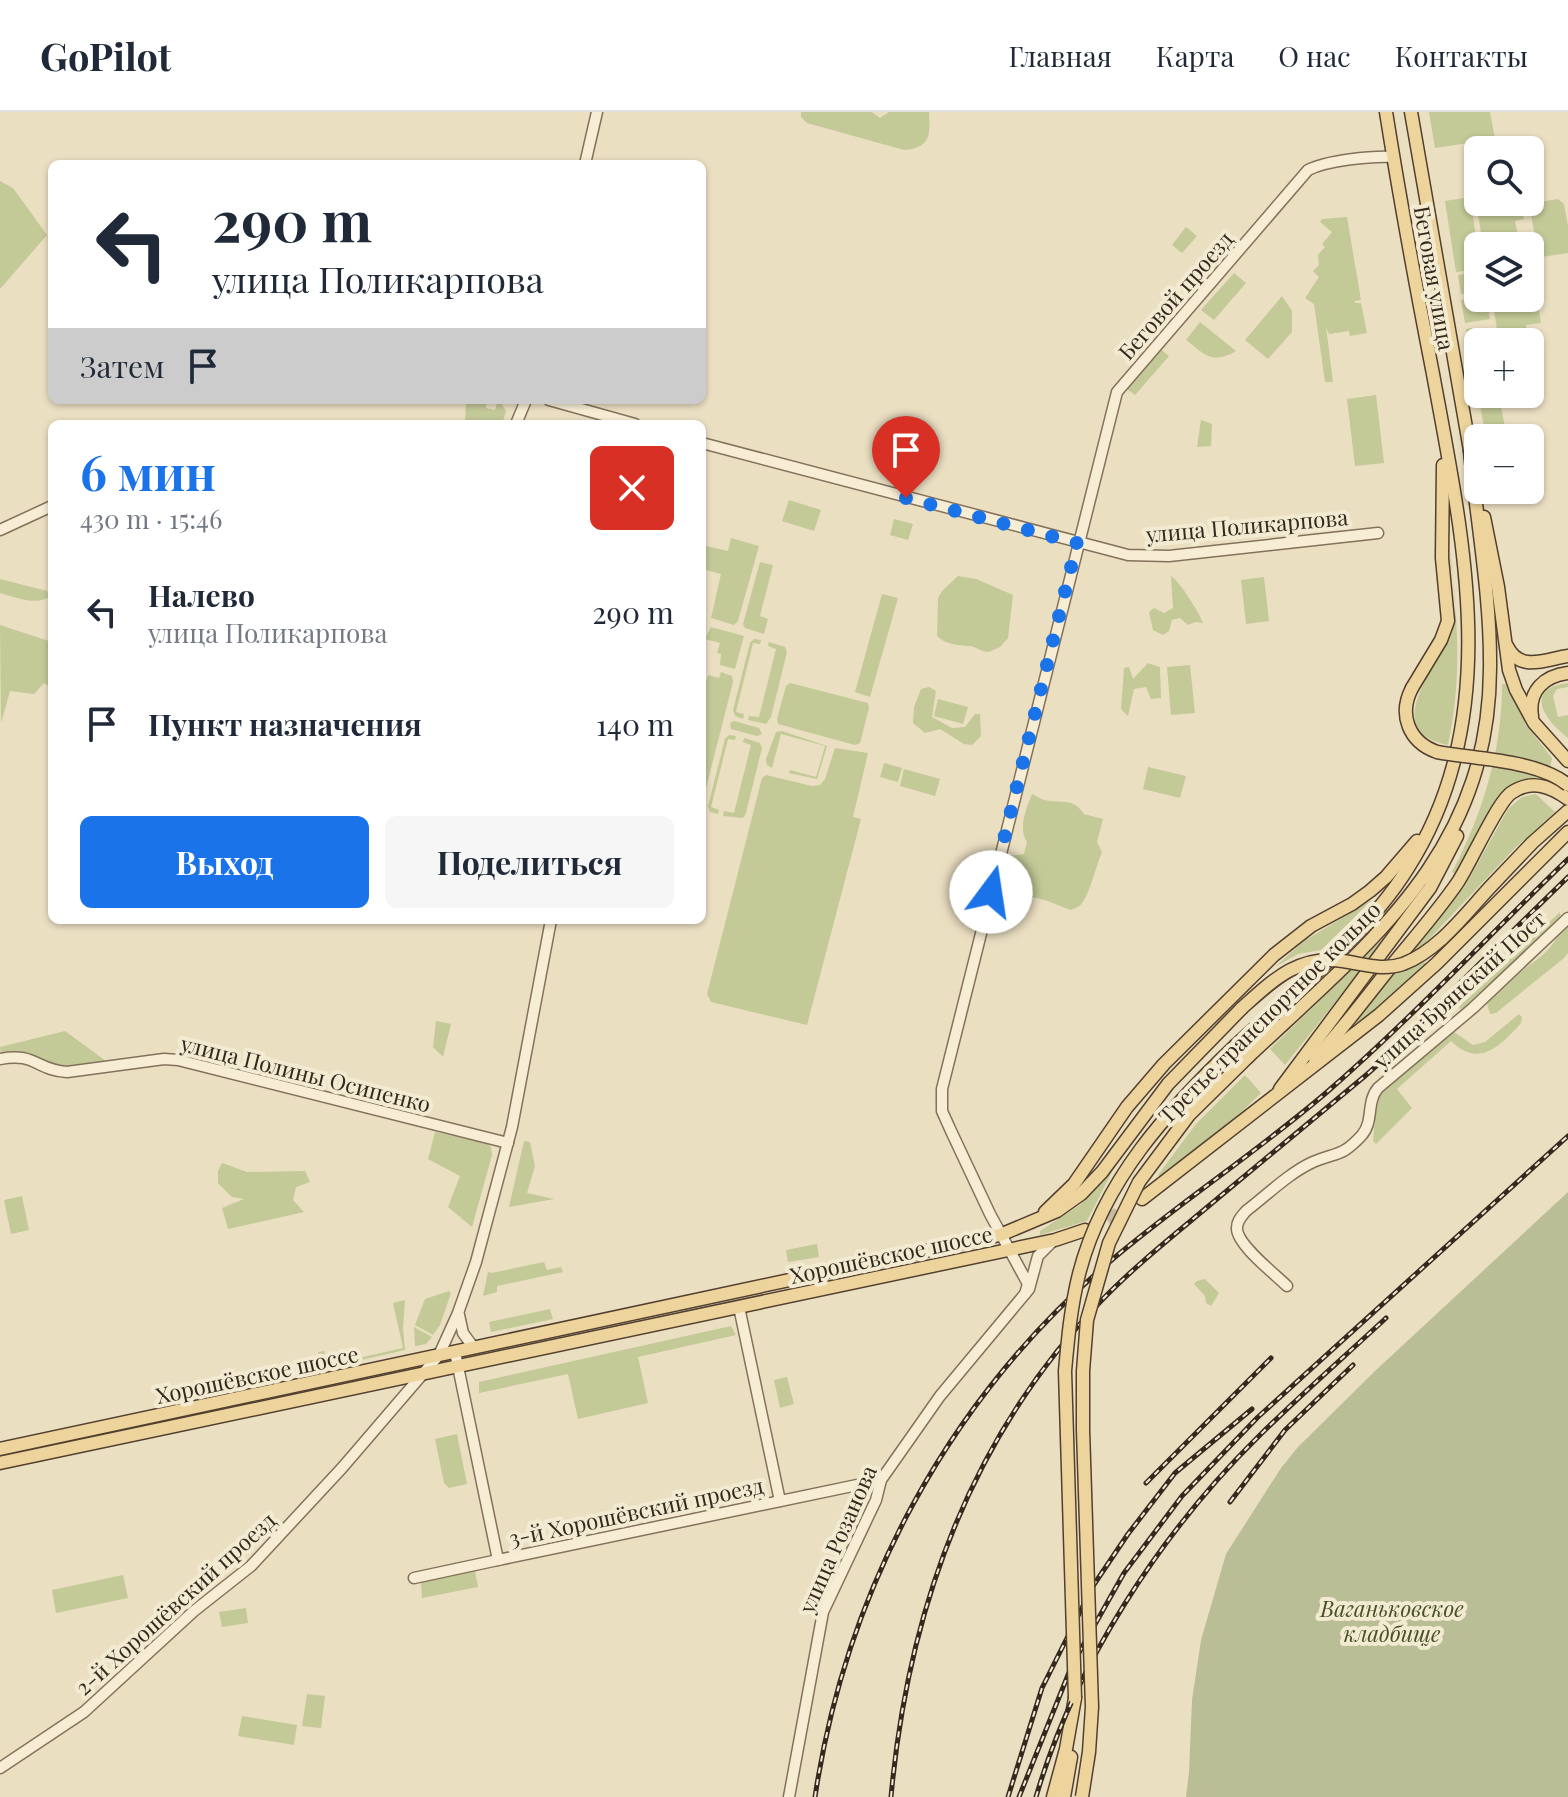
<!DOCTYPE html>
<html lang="ru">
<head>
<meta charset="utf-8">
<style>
	:root { --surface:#fff; --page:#f6f6f7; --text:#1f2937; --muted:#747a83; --line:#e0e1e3; --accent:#1a73e8 }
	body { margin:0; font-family:"Playfair Display",serif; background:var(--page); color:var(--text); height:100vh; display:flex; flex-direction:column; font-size:30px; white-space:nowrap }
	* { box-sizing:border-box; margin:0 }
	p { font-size:26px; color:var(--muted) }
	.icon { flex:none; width:44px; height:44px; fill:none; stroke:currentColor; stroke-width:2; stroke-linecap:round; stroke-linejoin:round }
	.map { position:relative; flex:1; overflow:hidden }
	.drawer { position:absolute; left:48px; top:308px; width:658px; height:504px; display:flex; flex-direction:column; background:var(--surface); border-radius:12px; box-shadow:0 2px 6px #0004 }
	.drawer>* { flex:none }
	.hud { position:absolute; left:48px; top:48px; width:658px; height:244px; border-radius:12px; box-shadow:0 2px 6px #0004; background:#fff; color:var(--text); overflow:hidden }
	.fabs { position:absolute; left:1464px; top:24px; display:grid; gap:16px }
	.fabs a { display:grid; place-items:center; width:80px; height:80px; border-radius:12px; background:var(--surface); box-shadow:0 2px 6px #0004; font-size:40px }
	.pin { position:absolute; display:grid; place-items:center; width:68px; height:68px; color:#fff; margin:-82px -34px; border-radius:50% 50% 50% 0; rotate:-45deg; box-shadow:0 0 8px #0007 }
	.pin .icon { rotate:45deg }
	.me { position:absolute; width:88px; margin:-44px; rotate:14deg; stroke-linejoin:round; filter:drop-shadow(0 0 6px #0008) }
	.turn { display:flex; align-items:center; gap:28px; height:168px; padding:0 32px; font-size:36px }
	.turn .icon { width:104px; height:104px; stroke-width:2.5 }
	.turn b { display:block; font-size:56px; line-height:68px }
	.then { display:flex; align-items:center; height:76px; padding:0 32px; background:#0003; gap:16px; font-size:30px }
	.round { display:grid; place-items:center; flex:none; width:84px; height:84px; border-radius:12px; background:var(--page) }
	.headline { display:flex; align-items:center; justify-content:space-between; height:136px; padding:0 32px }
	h1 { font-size:48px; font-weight:700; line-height:60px; color:var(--accent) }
	.button { display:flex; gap:16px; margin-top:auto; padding:16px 32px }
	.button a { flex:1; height:92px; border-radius:12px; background:var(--accent); color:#fff; font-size:32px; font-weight:700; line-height:92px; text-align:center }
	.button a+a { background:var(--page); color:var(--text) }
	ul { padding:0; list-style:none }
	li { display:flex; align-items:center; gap:24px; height:112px; padding:0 32px }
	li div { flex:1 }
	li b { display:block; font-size:30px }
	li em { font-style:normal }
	header { display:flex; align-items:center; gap:48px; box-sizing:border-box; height:112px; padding:0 40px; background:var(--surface); border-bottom:2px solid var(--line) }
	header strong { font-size:38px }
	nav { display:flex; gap:44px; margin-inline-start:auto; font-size:28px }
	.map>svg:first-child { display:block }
	.green { fill:#c3c997 }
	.cemetery { fill:#b9be96 }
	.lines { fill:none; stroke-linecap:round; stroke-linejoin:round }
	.major-tunnel { stroke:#c7bba1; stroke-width:12; stroke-dasharray:12 6; stroke-linecap:butt }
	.minor-casing { stroke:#84715b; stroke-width:13 }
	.major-casing { stroke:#523f2f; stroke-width:15 }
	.minor { stroke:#f7edd5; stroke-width:10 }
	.major { stroke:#edd49c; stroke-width:12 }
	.rail-casing { stroke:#35291e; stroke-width:5 }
	.rail { stroke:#f3ead2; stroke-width:2; stroke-dasharray:6; stroke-linecap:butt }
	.major-bridge-casing { stroke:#523f2f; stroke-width:15; stroke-linecap:butt }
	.major-bridge { stroke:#edd49c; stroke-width:12 }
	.route { stroke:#1a73e8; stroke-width:14; stroke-dasharray:0 25.2 }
	.labels { text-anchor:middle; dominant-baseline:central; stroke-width:8; stroke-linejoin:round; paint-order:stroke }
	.street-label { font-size:22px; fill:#35291e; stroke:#f3ead2 }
	.park-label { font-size:22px; font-style:italic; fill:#455026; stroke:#f3ead2 }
</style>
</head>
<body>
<header>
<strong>GoPilot</strong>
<nav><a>Главная</a><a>Карта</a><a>О нас</a><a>Контакты</a></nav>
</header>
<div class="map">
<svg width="1568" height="1685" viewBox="0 0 1568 1685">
	<rect width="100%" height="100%" fill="#ebdfc2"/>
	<g class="green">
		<path d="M801 0H872L880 6 889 0H929C930 21 932 36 904 38L807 11 801 5Z"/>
		<polygon points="1429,0 1490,0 1495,27 1435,36"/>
		<polygon points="0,69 13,76 47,123 0,177"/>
		<polygon points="1478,79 1478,90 1521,90 1524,107 1515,109 1520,134 1483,134 1475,83"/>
		<polygon points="1470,85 1478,138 1478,157 1456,160 1445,89"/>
		<polygon points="1558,87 1564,92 1568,114 1568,141 1541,145 1537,140 1530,95 1534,91"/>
		<polygon points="1347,105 1361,188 1355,189 1355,191 1361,191 1367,221 1350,224 1349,219 1329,222 1326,215 1333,270 1325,270 1314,192 1305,186 1319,165 1313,159 1319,153 1318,143 1325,135 1322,132 1332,120 1320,110 1322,107"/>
		<polygon points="1186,115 1197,124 1182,141 1172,133"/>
		<polygon points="1530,145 1541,211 1526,213 1529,230 1499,230 1492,186 1530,186"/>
		<polygon points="1478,160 1478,180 1461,182 1458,163"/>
		<polygon points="1234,161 1246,171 1214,208 1201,198"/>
		<polygon points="1282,184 1292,199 1292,220 1268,247 1245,228"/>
		<polygon points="1478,185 1487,186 1490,207 1465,211 1461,188"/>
		<path d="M1200 210 1236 239C1211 253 1206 243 1186 228Z"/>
		<polygon points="1472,216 1478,254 1478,282 1483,284 1484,293 1500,290 1507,326 1486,326 1466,217"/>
		<polygon points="1160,237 1169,244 1135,283 1124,275"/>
		<polygon points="1376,283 1384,351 1355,354 1347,287"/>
		<polygon points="466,288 477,291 479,288 487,288 486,296 495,298 497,291 501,291 506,299 502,312 465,312"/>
		<polygon points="1201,308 1212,312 1211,334 1197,335"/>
		<polygon points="789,388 821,398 814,419 782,409"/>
		<polygon points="894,407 913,412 908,428 890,423"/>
		<polygon points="731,426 759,434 738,509 734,513 711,506 721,462 702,457 702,433 728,439"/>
		<path d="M1450 437C1457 506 1463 564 1448 633 1374 618 1445 548 1454 511 1459 487 1450 461 1450 437Z"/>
		<polygon points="760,450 773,453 760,504 768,507 764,522 745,516 743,512"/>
		<path d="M958 464 976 467 1013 483 1008 526 1000 535 989 540C981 540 977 535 969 534 958 533 946 533 937 524L938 486 942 479Z"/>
		<path d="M1171 464C1180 470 1199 500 1203 511L1195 510 1188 513 1180 506 1172 508 1169 519 1163 523 1153 518 1149 500 1154 496 1164 501 1173 496Z"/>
		<polygon points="1264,465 1269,509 1246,512 1241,468"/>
		<path d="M0 467 47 479 49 485C34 494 16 485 0 481Z"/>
		<polygon points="882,482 898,486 870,585 855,580"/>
		<polygon points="0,513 52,530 52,576 44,571 34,582 10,579 1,611"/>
		<polygon points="711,515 744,524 735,557 720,553 721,542 717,541 720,531 705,527"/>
		<polygon points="754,527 761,528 760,532 753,531 736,600 744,602 743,607 735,604 733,598 750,531"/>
		<polygon points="769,530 785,535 787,540 771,605 766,612 748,608 749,604 759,605 776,537 768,534"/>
		<polygon points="1148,551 1160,555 1161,586 1151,587 1146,575 1134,577 1128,604 1121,597 1124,556 1129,555 1133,567"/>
		<polygon points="1190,553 1195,601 1171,603 1167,555"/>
		<polygon points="721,560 732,564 733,570 702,692 702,584 708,563 719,566"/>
		<polygon points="790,571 868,591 869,596 860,631 855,633 778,612 777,607 786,574"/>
		<path d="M1568 571V575L1557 577 1553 584 1558 605 1568 603V626C1545 608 1522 577 1568 571Z"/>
		<path d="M1502 572H1509L1526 613 1552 646 1548 668C1492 662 1479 723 1455 762L1452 760C1483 701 1502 639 1502 572Z"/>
		<polygon points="929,575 936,579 932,605 952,616 965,615 975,602 980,602 981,624 972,633 964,632 940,617 925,621 913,611 914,595 921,577"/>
		<polygon points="938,587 968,595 963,612 934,604"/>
		<polygon points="734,609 759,616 762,622 757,624 731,617 730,611"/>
		<polygon points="782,619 827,634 817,667 789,661 790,658 816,665 825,634 781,622 772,656 767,653 766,647 776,620"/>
		<polygon points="729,623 736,624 735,628 728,627 711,695 719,698 718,702 710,700 708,694 725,627"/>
		<polygon points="744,626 760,631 762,636 746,701 743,706 723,704 724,699 734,701 751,633 743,630"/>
		<polygon points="835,636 868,641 853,705 861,707 807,913 711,890 707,882 762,666 766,663 812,674 820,673 825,667"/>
		<polygon points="884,651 902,656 898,670 880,665"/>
		<polygon points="1148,655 1186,664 1180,686 1143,677"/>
		<polygon points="904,657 940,667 935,684 900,674"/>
		<path d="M1032 682C1037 684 1040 687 1045 688 1062 692 1073 685 1084 702L1103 707 1097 730 1102 740C1097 752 1089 783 1082 791 1080 795 1075 796 1071 798 1054 792 1039 783 1019 785L1013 779 1010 744 1024 742 1027 730C1018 716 1026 697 1032 682Z"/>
		<polygon points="1536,682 1555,700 1515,736 1417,840 1416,845 1427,852 1362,912 1357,913 1357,906 1465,774 1508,697 1522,685"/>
		<polygon points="1372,788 1321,838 1298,842 1275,855 1304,829"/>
		<polygon points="1560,800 1561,808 1500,862 1480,884 1467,895 1459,897 1460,893"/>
		<path d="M1568 811V841L1564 846 1496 901 1490 902 1487 892C1501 873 1521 859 1539 846 1552 836 1558 823 1568 811Z"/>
		<polygon points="1390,820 1391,821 1285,953 1270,937"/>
		<path d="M1519 902 1522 905 1521 911C1500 935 1478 956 1451 929L1397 977 1412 996 1376 1032 1373 1029C1375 1013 1374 993 1382 980L1454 920 1473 933 1485 930Z"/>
		<polygon points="436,909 451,912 443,945 433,935"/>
		<polygon points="65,919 110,952 76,957 1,944 0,935"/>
		<polygon points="1245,963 1261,981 1234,1007 1160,1065 1158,1063 1196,1012"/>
		<polygon points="435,1020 486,1031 491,1035 492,1043 472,1115 448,1095 460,1064 428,1047"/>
		<polygon points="524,1029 530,1030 535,1054 527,1081 554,1087 509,1095"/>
		<polygon points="222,1051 247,1060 305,1059 310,1070 296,1075 293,1088 304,1100 228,1117 222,1096 244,1087 232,1085 218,1071 218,1059"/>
		<polygon points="1115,1054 1087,1109 1040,1123 1040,1119 1080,1093"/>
		<polygon points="22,1084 29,1118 11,1122 4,1088"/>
		<polygon points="817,1132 819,1145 788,1150 786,1138"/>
		<polygon points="544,1150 547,1158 561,1155 563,1160 497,1174 497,1180 483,1184 488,1160 492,1161"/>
		<polygon points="1205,1167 1219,1181 1211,1194 1206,1191 1205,1184 1194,1172 1197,1169"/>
		<polygon points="449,1179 451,1181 440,1213 433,1223 415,1213 425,1187"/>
		<polygon points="405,1188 403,1216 405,1238 322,1257 318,1240 324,1239 328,1253 403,1236 393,1191"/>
		<polygon points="550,1197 553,1207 491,1220 489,1210"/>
		<polygon points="731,1214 736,1223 638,1245 648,1291 578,1307 568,1262 479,1281 479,1270"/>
		<polygon points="414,1215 432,1225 426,1232 415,1234"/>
		<polygon points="787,1265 794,1292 780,1296 774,1268"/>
		<polygon points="457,1322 467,1372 449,1376 444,1371 435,1327"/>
		<polygon points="475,1459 478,1475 422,1486 421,1470"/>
		<polygon points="123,1463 128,1486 56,1501 52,1478"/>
		<polygon points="246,1496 248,1511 222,1515 219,1500"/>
		<polygon points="307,1582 325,1584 321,1616 302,1614"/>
		<polygon points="242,1604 297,1613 294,1633 238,1624"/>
	</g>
	<polygon class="cemetery" points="1568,1080 1568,1685 1186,1685 1189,1660 1192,1588 1201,1528 1226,1442 1281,1356 1298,1335 1375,1259"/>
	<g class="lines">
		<polyline class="major-tunnel" points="1091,1115 1128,1096"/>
		<g class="minor-casing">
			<g id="minor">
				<polyline points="585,52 597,0"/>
				<polyline points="549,288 635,312"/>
				<polyline points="516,312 526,288"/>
				<polyline points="702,331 1128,443 1169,444 1378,421"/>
				<polyline points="0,418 52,394"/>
				<path d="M0 947C35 940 36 958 67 960L164 947 178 948 508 1031"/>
				<path d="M1287 1174C1275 1162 1236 1132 1237 1116 1237 1108 1242 1104 1246 1099 1267 1083 1289 1061 1313 1050 1337 1040 1342 1045 1362 1023 1374 1009 1366 990 1378 976L1473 896 1568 806"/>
				<path d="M1025 1182 1028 1172 990 1102 951 1019 942 999V977L1117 280 1308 58C1328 48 1371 44 1393 45"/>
				<polyline points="739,1195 780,1389"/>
				<polyline points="459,1203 463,1221 474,1236"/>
				<polyline points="455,1240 498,1448 881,1368"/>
				<polyline points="414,1466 498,1448"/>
				<polyline points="0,1656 84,1600 194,1499 251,1454 342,1356 439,1243 458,1201 476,1150 512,1015 551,808"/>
				<polyline points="789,1685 823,1500 876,1388 881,1368 940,1284 1029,1177 1038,1144 1053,1129"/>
			</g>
		</g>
		<g class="major-casing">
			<g id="major">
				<polyline points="1411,0 1471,344"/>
				<polyline points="1484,405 1498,475 1509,558 1516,578 1534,611 1568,649"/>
				<path d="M1507 534C1520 561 1546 547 1568 544"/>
				<polyline points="1412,576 1441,528 1448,509 1442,446 1443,353"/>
				<path d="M1532 604C1528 579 1544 564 1568 561"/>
				<polyline points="1494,771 1532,731 1568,699"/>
				<path d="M1236 933C1294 880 1367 822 1408 756 1505 604 1463 427 1433 262 1416 175 1400 88 1386 0"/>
				<path d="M1248 945C1370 830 1489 741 1490 557 1491 485 1477 411 1470 339"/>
				<path d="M1315 947C1343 917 1367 884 1393 852 1415 825 1438 799 1458 770 1471 750 1497 691 1511 681 1531 667 1550 674 1568 687"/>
				<polyline points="1280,977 1430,776 1457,724"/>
				<polyline points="1142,1087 1379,903 1437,851 1568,720"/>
				<polyline points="1045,1100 1074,1072 1127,995 1164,952 1274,843 1311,814 1352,792 1370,779 1386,765 1417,729"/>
				<polyline points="0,1337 1000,1123 1057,1099 1081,1082 1102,1060 1168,972 1242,896"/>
				<polyline points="0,1351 1055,1128 1085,1118"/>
				<polyline points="1053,1685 1066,1637 1075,1586"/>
				<polyline points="1064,1685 1071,1645"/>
			</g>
		</g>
		<use href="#minor" class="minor"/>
		<use href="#major" class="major"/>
		<g class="rail-casing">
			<g id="rail">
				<polyline points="1146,1371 1271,1246"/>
				<polyline points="1230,1390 1285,1318 1353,1253"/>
				<path d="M815 1685C846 1478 948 1289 1107 1152 1177 1092 1256 1041 1327 980 1411 907 1487 825 1568 747"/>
				<path d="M891 1685C908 1498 970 1325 1102 1188 1136 1153 1174 1123 1211 1092 1262 1049 1314 1007 1365 964 1399 935 1429 902 1460 871 1496 835 1532 800 1568 765"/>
				<polyline points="1008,1685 1042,1576 1093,1474 1128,1422 1175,1361 1252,1297"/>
				<polyline points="1019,1685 1072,1553 1124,1461 1182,1384 1258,1305 1568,1024"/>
				<path d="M1036 1685C1074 1554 1160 1422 1257 1326 1298 1285 1343 1246 1386 1206"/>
			</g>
		</g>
		<use href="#rail" class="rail"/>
		<g class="major-bridge-casing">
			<g id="major-bridge">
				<path d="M1412 576C1398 603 1409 630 1437 640 1475 647 1538 648 1568 673"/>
				<path d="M1242 896C1272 869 1299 842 1343 849 1364 852 1382 859 1403 852 1440 838 1468 798 1494 771"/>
				<path d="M1075 1586 1065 1259C1068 1226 1071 1194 1079 1162 1103 1068 1168 998 1236 933"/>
				<polyline points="1082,1685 1089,1640 1092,1595 1083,1318 1083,1259 1087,1208 1109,1131 1139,1070 1189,1003 1248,945"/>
			</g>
		</g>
		<use href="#major-bridge" class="major-bridge"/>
	</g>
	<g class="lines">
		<polyline class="route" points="906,386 1077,431 991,780"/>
	</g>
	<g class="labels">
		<g class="street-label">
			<text transform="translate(1435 166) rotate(80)">Беговая улица</text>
			<text transform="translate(1175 183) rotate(-49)">Беговой проезд</text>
			<text transform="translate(1247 413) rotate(-5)">улица Поликарпова</text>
			<text transform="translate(1459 877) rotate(-42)">улица Брянский Пост</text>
			<text transform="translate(1269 900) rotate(-45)">Третье транспортное кольцо</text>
			<text transform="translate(306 961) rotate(14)">улица Полины Осипенко</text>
			<text transform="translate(891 1142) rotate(-12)">Хорошёвское шоссе</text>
			<text transform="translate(257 1262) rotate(-12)">Хорошёвское шоссе</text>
			<text transform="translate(636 1399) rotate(-12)">3-й Хорошёвский проезд</text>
			<text transform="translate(837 1427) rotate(-66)">улица Розанова</text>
			<text transform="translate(175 1491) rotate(-42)">2-й Хорошёвский проезд</text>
		</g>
		<g class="park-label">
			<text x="1392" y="1496">Ваганьковское<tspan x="1392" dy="25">кладбище</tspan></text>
		</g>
	</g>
</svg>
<div class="fabs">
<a><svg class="icon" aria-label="search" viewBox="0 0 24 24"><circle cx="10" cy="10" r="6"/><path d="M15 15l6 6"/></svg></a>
<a><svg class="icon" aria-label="layers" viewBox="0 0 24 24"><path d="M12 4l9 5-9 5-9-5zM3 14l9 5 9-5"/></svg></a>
<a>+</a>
<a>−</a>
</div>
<div class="pin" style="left:906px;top:386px;background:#d93025"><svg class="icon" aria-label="arrive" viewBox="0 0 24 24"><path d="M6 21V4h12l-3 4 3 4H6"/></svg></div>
<svg class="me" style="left:991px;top:780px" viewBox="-20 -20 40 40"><circle r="19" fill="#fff"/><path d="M0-13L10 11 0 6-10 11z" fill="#1a73e8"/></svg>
<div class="hud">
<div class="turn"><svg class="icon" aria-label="left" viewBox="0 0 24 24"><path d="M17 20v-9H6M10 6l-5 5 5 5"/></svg><div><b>290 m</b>улица Поликарпова</div></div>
<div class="then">Затем<svg class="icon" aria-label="arrive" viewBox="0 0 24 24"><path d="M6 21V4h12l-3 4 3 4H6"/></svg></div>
</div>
<section class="drawer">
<div class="headline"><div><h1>6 мин</h1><p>430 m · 15:46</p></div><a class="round" style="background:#d93025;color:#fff"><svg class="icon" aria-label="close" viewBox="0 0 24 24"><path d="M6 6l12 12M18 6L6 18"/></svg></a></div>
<ul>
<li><svg class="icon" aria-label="left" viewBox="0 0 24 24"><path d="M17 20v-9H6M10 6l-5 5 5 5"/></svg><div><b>Налево</b><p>улица Поликарпова</p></div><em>290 m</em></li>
<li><svg class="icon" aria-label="arrive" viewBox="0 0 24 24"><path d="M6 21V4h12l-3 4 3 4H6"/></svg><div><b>Пункт назначения</b></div><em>140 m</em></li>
</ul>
<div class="button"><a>Выход</a><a>Поделиться</a></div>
</section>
</div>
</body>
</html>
